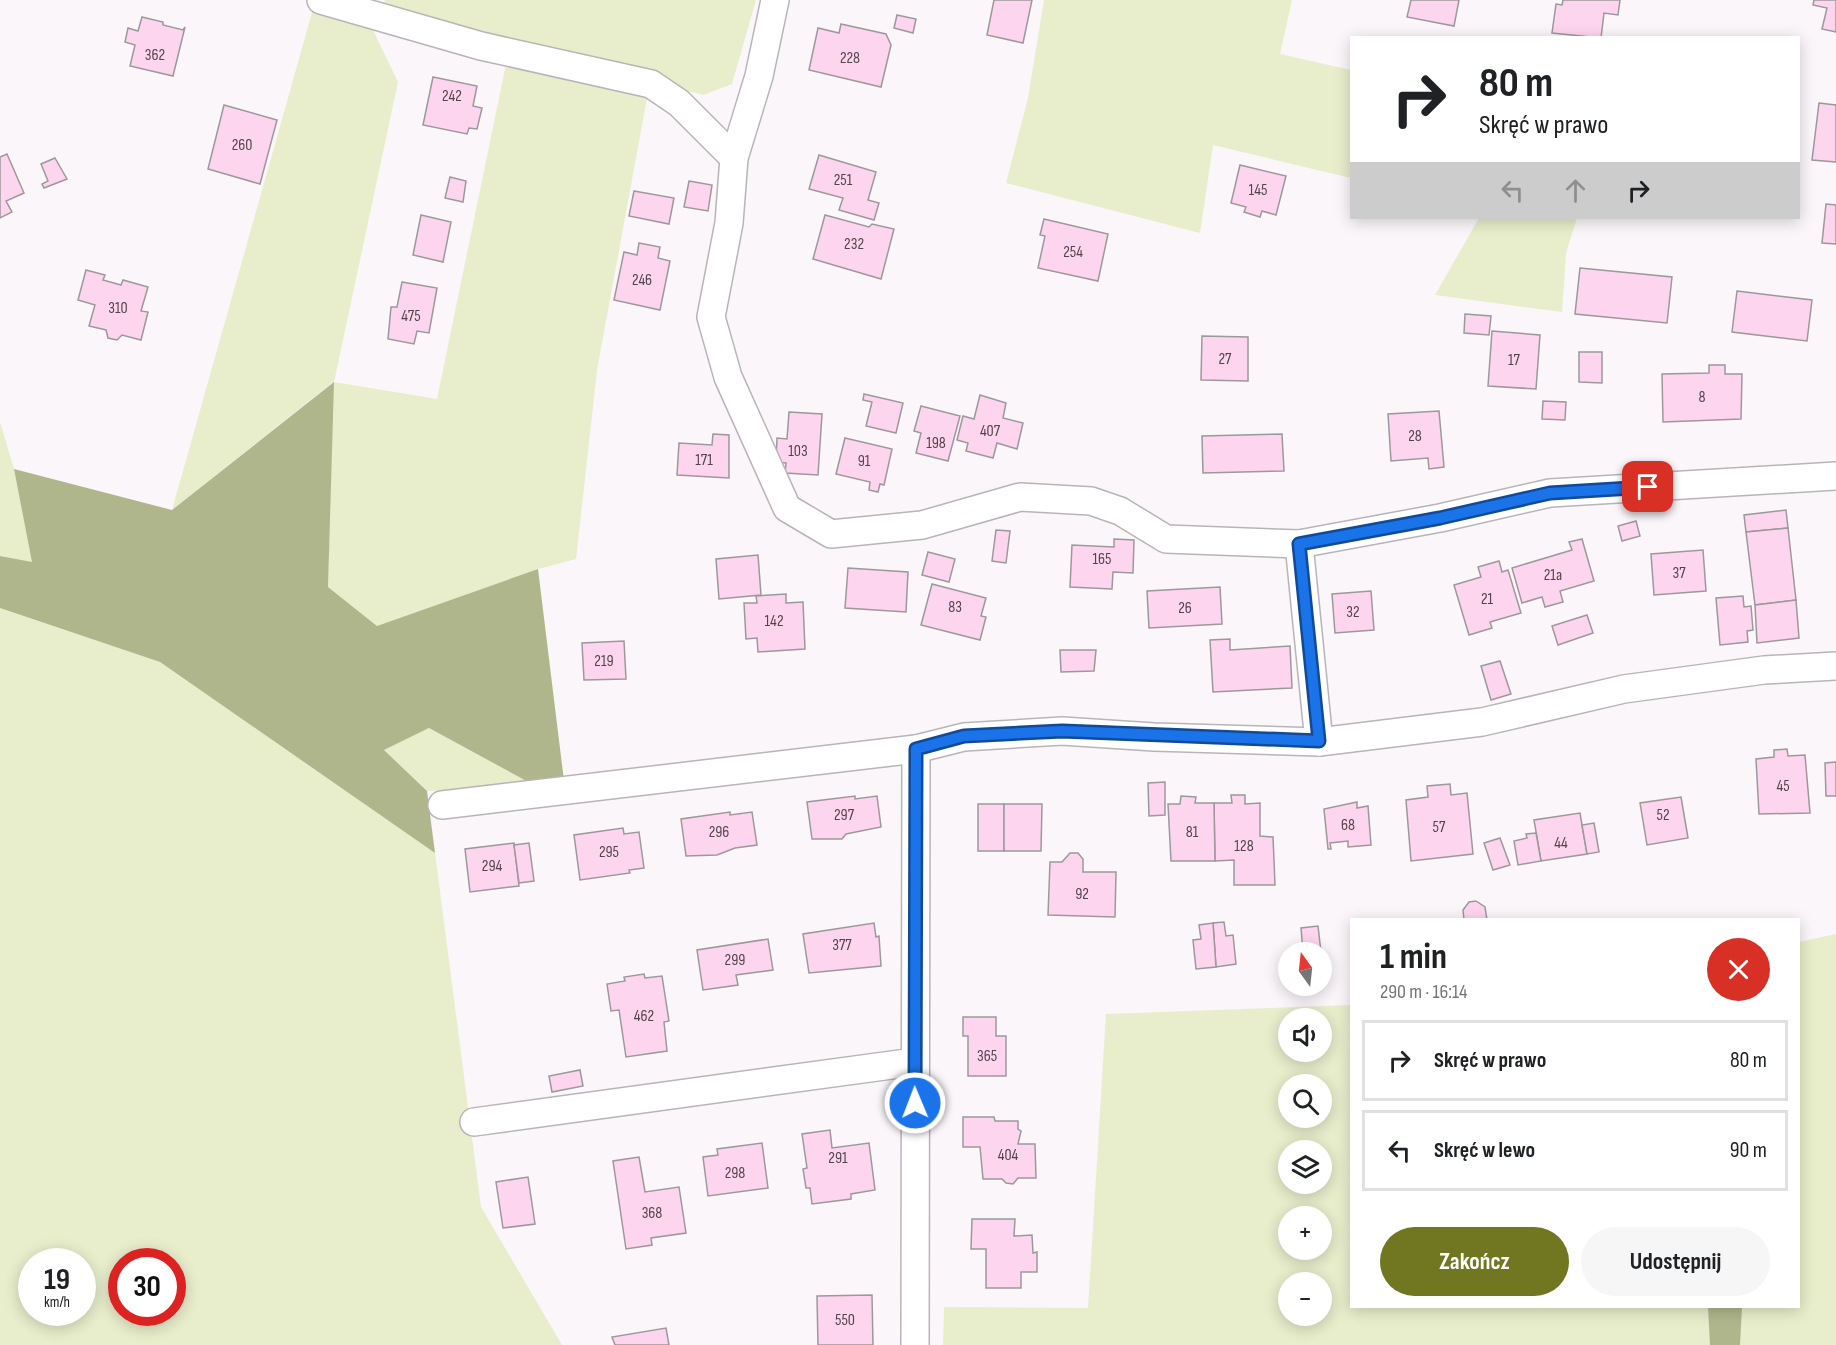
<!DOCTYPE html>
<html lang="pl">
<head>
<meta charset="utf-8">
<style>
	:root { --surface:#fff; --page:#f6f6f6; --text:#202124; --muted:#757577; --line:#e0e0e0; --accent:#707720 }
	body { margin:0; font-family:"Sofia Sans Condensed",sans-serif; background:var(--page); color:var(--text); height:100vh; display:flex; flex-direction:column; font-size:22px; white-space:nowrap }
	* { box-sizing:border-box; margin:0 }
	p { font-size:20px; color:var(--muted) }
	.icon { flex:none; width:33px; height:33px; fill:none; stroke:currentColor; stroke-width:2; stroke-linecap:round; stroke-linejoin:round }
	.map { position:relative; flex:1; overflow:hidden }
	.details { position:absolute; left:1350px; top:918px; width:450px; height:390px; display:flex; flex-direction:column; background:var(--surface); border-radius:0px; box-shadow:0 3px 15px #0003 }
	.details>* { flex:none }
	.hud { position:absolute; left:1350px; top:36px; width:450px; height:183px; border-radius:0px; box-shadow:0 3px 15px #0003; background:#fff; color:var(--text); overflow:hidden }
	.needle { width:39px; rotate:345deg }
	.tools { position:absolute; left:1278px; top:942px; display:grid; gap:12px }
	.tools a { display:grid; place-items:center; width:54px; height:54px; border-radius:50%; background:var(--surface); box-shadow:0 3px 15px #0003; font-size:30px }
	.speed { position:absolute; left:18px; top:1248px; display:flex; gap:12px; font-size:30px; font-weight:700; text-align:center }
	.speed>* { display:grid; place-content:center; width:78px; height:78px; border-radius:50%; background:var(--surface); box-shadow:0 3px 15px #0003; line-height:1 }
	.speed small { font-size:15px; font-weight:400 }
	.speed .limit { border:9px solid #d22; background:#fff; color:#111 }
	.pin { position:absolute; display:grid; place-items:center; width:51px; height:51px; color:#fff; margin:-26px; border-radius:12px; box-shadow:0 3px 9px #0006 }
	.me { position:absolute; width:66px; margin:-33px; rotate:359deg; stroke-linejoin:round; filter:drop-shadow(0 0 4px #0008) }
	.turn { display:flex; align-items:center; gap:21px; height:126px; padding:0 30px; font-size:27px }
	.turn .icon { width:78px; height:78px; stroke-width:2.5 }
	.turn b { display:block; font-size:42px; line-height:51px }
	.lanes { display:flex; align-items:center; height:57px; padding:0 30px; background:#0003; justify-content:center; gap:30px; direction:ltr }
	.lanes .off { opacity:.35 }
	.round { display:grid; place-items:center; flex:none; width:63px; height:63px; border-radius:32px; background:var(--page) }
	.headline { display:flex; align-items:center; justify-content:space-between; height:102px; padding:0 30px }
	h1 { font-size:36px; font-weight:700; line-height:45px }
	.button { display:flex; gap:12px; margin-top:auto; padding:12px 30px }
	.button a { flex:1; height:69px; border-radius:36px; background:var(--accent); color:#fff; font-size:24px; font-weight:700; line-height:69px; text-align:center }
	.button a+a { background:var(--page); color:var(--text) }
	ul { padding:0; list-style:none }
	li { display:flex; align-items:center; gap:18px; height:81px; margin:0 12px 9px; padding:0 18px; border:3px solid var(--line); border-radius:0px }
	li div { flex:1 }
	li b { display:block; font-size:22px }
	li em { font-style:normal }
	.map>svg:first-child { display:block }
	.green { fill:#e8edcc; fill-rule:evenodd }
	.forest { fill:#b0b68c }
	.building { fill:#fed5ee; stroke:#9d989b; stroke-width:1.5 }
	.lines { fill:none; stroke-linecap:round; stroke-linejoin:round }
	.minor-casing { stroke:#b9b4b7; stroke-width:30 }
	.minor { stroke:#fff; stroke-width:27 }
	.route-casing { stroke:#114b97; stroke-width:15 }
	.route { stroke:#1a73e8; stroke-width:10 }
	.labels { text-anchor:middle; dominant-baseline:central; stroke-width:6; stroke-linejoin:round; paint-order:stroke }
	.number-label { font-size:16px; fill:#51454c }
</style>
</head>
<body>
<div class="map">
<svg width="1836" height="1345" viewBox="0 0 1836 1345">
	<rect width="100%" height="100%" fill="#fbf6f9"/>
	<g class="green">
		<polygon points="385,0 756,0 732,84 703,95 383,6"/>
		<polygon points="1044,0 1292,0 1280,54 1351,70 1351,178 1213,145 1200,233 1006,183 1028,98"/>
		<polygon points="313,9 370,24 398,82 334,382 437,399 506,64 647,98 597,370 576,559 538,569 377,626 328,587 333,382 172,510"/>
		<polygon points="1479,218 1577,218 1566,253 1562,312 1435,295"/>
		<polygon points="0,422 14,469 33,563 0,556"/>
		<path d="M0 608 160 662 435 853 481 1207 562 1345H0ZM32 1262H82V1312H32ZM122 1262H172V1312H122Z"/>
		<polygon points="429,728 532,784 427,791 384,750"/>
		<path d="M1836 934V1345H943L944 1307 1088 1308 1106 1014 1351 1005 1352 1306H1798L1799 942ZM1288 1018H1322V1052H1288ZM1288 1084H1322V1118H1288ZM1288 1150H1322V1184H1288ZM1288 1216H1322V1250H1288ZM1288 1282H1322V1316H1288Z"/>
	</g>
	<g class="forest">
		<polygon points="334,382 328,587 377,626 538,569 564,781 532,784 429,728 384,750 427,791 435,853 160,662 0,608 0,556 32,562 14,469 172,510"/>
		<polygon points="1708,1307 1742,1307 1740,1345 1710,1345"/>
	</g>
	<g class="building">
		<polygon points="994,0 1032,0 1023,43 987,35"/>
		<polygon points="1411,0 1459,0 1454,26 1407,17"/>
		<polygon points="1563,0 1620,0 1618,15 1604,13 1601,38 1552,33 1556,4 1562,5"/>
		<polygon points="1814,0 1836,0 1836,32 1822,29 1827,8 1813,5"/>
		<polygon points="897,15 916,19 913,33 894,28"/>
		<polygon points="142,17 163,22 163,25 183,30 185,27 173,76 130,66 135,45 125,42 128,28 138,31"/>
		<polygon points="841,24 886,34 891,45 881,87 809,70 818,28 839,33"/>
		<polygon points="433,77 477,86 473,106 482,108 477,129 469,128 467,134 423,125"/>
		<polygon points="1819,103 1836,105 1836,162 1812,160"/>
		<polygon points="224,105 277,120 260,184 208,169"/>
		<polygon points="7,154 24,193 6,201 12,212 0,218 0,157"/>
		<polygon points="819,155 876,172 868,200 879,203 874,220 839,210 843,198 809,189"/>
		<polygon points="55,158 67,179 44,188 42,184 48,181 41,164"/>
		<polygon points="1240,165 1286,176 1276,215 1262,211 1260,217 1244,212 1246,207 1231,203"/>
		<polygon points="450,177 466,181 463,202 445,198"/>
		<polygon points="689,181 712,185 708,211 684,207"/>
		<polygon points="634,191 674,198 669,224 629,216"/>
		<polygon points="1826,204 1836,205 1836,244 1822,243"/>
		<polygon points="421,215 451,222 443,262 413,255"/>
		<polygon points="825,215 869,227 872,224 894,229 881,279 813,259"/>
		<polygon points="1044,219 1108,234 1098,281 1038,268 1045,236 1040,235"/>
		<polygon points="639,243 660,247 658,258 670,261 660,310 614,300 624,252 637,255"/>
		<polygon points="1580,268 1672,277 1667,323 1575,314"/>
		<polygon points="86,270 105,275 103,280 121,285 123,280 148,287 141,311 148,312 141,340 122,335 117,340 108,338 106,330 89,326 95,305 78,300"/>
		<polygon points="402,282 437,288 429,333 417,331 414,344 388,339 391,307 397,307"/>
		<polygon points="1737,291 1812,300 1807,341 1732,332"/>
		<polygon points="1465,314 1491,316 1489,335 1464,333"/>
		<polygon points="1492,331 1540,335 1536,389 1488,386"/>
		<polygon points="1202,336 1248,337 1248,381 1201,380"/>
		<polygon points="1579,352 1602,352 1602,383 1579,382"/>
		<polygon points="1709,365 1725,365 1725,374 1742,374 1741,419 1663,422 1662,374 1709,373"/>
		<polygon points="864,394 903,403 896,433 866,426 872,402 863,400"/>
		<polygon points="980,395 1006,403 1003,418 1023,423 1017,449 997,443 993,458 966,451 968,443 957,440 963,416 974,419"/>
		<polygon points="1543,401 1566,402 1565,420 1542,419"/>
		<polygon points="921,406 960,416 948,461 916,453 921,433 914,431"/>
		<polygon points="1439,411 1444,467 1429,469 1428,458 1391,461 1388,414"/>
		<polygon points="789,412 822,414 818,475 785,473 786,463 776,462 777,438 787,439"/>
		<polygon points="713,434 729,435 729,478 677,475 679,443 712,445"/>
		<polygon points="1282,434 1284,471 1203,473 1202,436"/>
		<polygon points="845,438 892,449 884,485 880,484 878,492 869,490 870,482 836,474"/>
		<polygon points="1786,510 1788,528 1746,532 1744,515"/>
		<polygon points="1636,521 1640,536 1622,541 1618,526"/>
		<polygon points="1788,528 1796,600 1755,605 1746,532"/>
		<polygon points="996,530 1010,531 1006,563 992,561"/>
		<polygon points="1114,539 1134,540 1133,573 1113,572 1112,589 1070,587 1072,545 1114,547"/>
		<polygon points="1582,539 1594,581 1560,591 1563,602 1545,607 1542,597 1522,603 1512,568 1572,550 1569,542"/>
		<polygon points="1703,550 1706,591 1654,595 1651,554"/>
		<polygon points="928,552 955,559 949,582 922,575"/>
		<polygon points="758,555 761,595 719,599 716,559"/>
		<polygon points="1499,561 1502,572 1508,570 1521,613 1490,622 1492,628 1469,635 1454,585 1481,577 1478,567"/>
		<polygon points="848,568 908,572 906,612 845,608"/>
		<polygon points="932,584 986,598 981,616 986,617 980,640 921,625"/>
		<polygon points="1220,587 1222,624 1149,628 1147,591"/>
		<polygon points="1371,591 1374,630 1335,633 1332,594"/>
		<polygon points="786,594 786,603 803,602 805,649 758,652 757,638 746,639 744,603 757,603 756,596"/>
		<polygon points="1743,596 1744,607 1751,606 1753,630 1747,631 1748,642 1720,645 1716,598"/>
		<polygon points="1796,600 1799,638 1757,643 1755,605"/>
		<polygon points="1587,615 1593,633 1558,645 1552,626"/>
		<polygon points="1230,639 1230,650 1290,646 1292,688 1213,692 1210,640"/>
		<polygon points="624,641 626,679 584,680 582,643"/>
		<polygon points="1060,650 1096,650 1094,671 1061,672"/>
		<polygon points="1500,661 1511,694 1491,700 1481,666"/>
		<polygon points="1787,749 1788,756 1805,755 1810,813 1759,814 1756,759 1774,757 1774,750"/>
		<polygon points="1836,762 1836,796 1826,796 1825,763"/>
		<polygon points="1165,782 1165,815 1149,816 1148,783"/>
		<polygon points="1450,784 1451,795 1467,793 1473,854 1411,861 1406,800 1428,797 1427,786"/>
		<polygon points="1231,795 1245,795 1245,804 1260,803 1260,836 1273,837 1275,885 1234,885 1234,860 1215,861 1214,803 1232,803"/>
		<polygon points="855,796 855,799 877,796 881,827 846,834 842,839 812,839 807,802"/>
		<polygon points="1181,796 1196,797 1195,803 1214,803 1215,861 1171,861 1168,804 1180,804"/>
		<polygon points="1681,797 1688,838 1647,845 1640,803"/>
		<polygon points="1357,802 1357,808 1368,806 1371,845 1348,847 1348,841 1330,843 1331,849 1328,849 1324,809"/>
		<rect x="978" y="804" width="26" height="47"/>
		<polygon points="1004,804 1042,804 1041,851 1004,851"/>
		<polygon points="730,812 730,815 752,812 757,845 735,848 717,855 686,856 681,819"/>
		<polygon points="1580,813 1587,854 1541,861 1534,820"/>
		<polygon points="1594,823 1599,852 1587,854 1582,825"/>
		<polygon points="623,828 624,834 639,832 644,868 629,870 630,873 580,880 574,835"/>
		<polygon points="1536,833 1541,861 1518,865 1514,841 1527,838 1526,834"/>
		<polygon points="1500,838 1510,865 1493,870 1484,843"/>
		<polygon points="514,843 519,886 470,892 465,849"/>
		<polygon points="529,843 534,881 519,883 514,845"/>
		<polygon points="1070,853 1078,853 1083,859 1083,872 1116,872 1115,917 1048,915 1050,862 1062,862"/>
		<polygon points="1476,901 1485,907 1487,920 1464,920 1463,910 1469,902"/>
		<polygon points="1224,922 1226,936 1233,935 1236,964 1216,967 1213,923"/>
		<polygon points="874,923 876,937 879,936 881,966 809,973 803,934"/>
		<polygon points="1213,923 1216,967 1196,969 1193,940 1201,939 1199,925"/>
		<polygon points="1318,926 1321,952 1303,952 1301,928"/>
		<polygon points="768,939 773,970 736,975 738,985 703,990 697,950"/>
		<polygon points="644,974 645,978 662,976 669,1021 664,1022 667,1051 626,1057 619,1010 611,1011 607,984 625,981 624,977"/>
		<polygon points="963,1017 996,1017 996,1036 1006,1036 1006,1076 968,1076 968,1036 963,1036"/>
		<polygon points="580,1070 583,1086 552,1092 549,1076"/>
		<polygon points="963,1117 994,1117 995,1121 1018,1121 1018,1129 1021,1131 1018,1144 1035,1144 1036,1178 1018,1178 1013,1184 1006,1183 1002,1179 983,1179 980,1147 963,1147"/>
		<polygon points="830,1130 832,1148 869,1143 875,1190 851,1194 851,1199 812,1204 810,1188 806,1188 803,1169 807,1168 802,1134"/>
		<polygon points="762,1143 768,1188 708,1196 703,1157 718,1155 717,1149"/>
		<polygon points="639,1157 645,1192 679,1187 686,1233 651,1238 652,1245 626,1249 613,1161"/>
		<polygon points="528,1177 535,1224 503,1228 496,1182"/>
		<polygon points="972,1219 1015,1219 1014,1236 1032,1235 1033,1253 1037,1252 1037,1272 1021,1272 1021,1288 986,1288 986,1249 971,1249"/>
		<polygon points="872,1295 873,1345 818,1345 817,1296"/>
		<polygon points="666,1328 669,1345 615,1345 612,1337"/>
	</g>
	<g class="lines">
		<g class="minor-casing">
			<g id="minor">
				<polyline points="321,0 481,46 651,84 679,103 734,158 729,223 711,317 728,377 787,508 831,534 922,525 1020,497 1091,501 1120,511 1166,539 1299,544 1440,518 1550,493 1836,476"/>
				<polyline points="734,158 759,76 775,0"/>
				<polyline points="1299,544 1319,742"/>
				<polyline points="442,805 916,749 964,737 1062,731 1154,737 1319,742 1482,722 1624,689 1764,670 1836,666"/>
				<polyline points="474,1122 914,1062"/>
				<polyline points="915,1345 916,749"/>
			</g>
		</g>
		<use href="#minor" class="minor"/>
	</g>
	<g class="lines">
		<g class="route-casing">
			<polyline id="route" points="915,1103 916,749 964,736 1062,731 1319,741 1299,544 1440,518 1550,493 1648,487"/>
		</g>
		<use href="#route" class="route"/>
	</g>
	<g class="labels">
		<g class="number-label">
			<text x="155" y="55">362</text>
			<text x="850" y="58">228</text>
			<text x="452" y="96">242</text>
			<text x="242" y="145">260</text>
			<text x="843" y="180">251</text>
			<text x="1258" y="190">145</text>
			<text x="854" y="244">232</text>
			<text x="1073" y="252">254</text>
			<text x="642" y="280">246</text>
			<text x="118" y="308">310</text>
			<text x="411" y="316">475</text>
			<text x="1225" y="359">27</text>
			<text x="1514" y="360">17</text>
			<text x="1702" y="397">8</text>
			<text x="990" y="431">407</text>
			<text x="1415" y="436">28</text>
			<text x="936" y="443">198</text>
			<text x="798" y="451">103</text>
			<text x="704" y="460">171</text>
			<text x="864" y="461">91</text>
			<text x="1102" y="559">165</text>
			<text x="1679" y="573">37</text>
			<text x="1553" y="575">21a</text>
			<text x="1487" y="599">21</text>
			<text x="955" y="607">83</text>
			<text x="1185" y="608">26</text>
			<text x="1353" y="612">32</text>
			<text x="774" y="621">142</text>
			<text x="604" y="661">219</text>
			<text x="1783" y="786">45</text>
			<text x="844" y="815">297</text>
			<text x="1663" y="815">52</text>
			<text x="1348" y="825">68</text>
			<text x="1439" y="827">57</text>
			<text x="719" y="832">296</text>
			<text x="1192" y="832">81</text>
			<text x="1561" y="843">44</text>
			<text x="1244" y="846">128</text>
			<text x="609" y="852">295</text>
			<text x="492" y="866">294</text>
			<text x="1082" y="894">92</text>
			<text x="842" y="945">377</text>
			<text x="735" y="960">299</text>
			<text x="644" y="1016">462</text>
			<text x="987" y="1056">365</text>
			<text x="1008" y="1155">404</text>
			<text x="838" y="1158">291</text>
			<text x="735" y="1173">298</text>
			<text x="652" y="1213">368</text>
			<text x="845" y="1320">550</text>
		</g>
	</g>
</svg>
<div class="tools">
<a><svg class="needle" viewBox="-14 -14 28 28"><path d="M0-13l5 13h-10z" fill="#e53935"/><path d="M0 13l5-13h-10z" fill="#757577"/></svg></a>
<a><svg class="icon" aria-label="sound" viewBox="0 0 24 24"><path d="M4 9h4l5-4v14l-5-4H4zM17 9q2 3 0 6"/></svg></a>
<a><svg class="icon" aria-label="search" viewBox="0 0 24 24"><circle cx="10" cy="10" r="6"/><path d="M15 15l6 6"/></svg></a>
<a><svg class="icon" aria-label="layers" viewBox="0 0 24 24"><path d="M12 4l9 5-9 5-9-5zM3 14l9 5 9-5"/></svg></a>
<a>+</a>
<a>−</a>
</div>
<div class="speed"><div>19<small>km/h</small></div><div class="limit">30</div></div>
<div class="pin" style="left:1648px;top:487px;background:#d93025"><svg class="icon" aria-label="arrive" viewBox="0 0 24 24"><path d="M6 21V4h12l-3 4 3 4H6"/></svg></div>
<svg class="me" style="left:915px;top:1103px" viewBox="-20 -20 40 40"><circle r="17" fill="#1a73e8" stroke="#fff" stroke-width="3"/><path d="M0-11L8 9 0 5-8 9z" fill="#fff"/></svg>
<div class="hud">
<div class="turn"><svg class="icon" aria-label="right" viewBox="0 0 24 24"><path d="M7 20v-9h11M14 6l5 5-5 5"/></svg><div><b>80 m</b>Skręć w prawo</div></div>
<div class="lanes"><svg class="icon off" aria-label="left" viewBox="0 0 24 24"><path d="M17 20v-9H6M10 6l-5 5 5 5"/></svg><svg class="icon off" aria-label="ahead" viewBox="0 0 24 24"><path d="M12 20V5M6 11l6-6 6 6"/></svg><svg class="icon" aria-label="right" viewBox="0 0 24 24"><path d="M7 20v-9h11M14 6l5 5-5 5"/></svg></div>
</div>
<section class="details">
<div class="headline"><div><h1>1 min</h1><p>290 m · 16:14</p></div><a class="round" style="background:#d93025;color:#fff"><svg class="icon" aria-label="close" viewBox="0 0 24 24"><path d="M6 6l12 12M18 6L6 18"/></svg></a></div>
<ul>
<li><svg class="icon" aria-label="right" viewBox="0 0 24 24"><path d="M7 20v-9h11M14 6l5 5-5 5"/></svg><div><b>Skręć w prawo</b></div><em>80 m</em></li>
<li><svg class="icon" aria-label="left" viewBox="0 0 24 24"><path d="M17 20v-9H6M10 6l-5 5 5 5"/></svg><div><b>Skręć w lewo</b></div><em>90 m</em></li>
</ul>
<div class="button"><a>Zakończ</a><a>Udostępnij</a></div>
</section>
</div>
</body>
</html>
